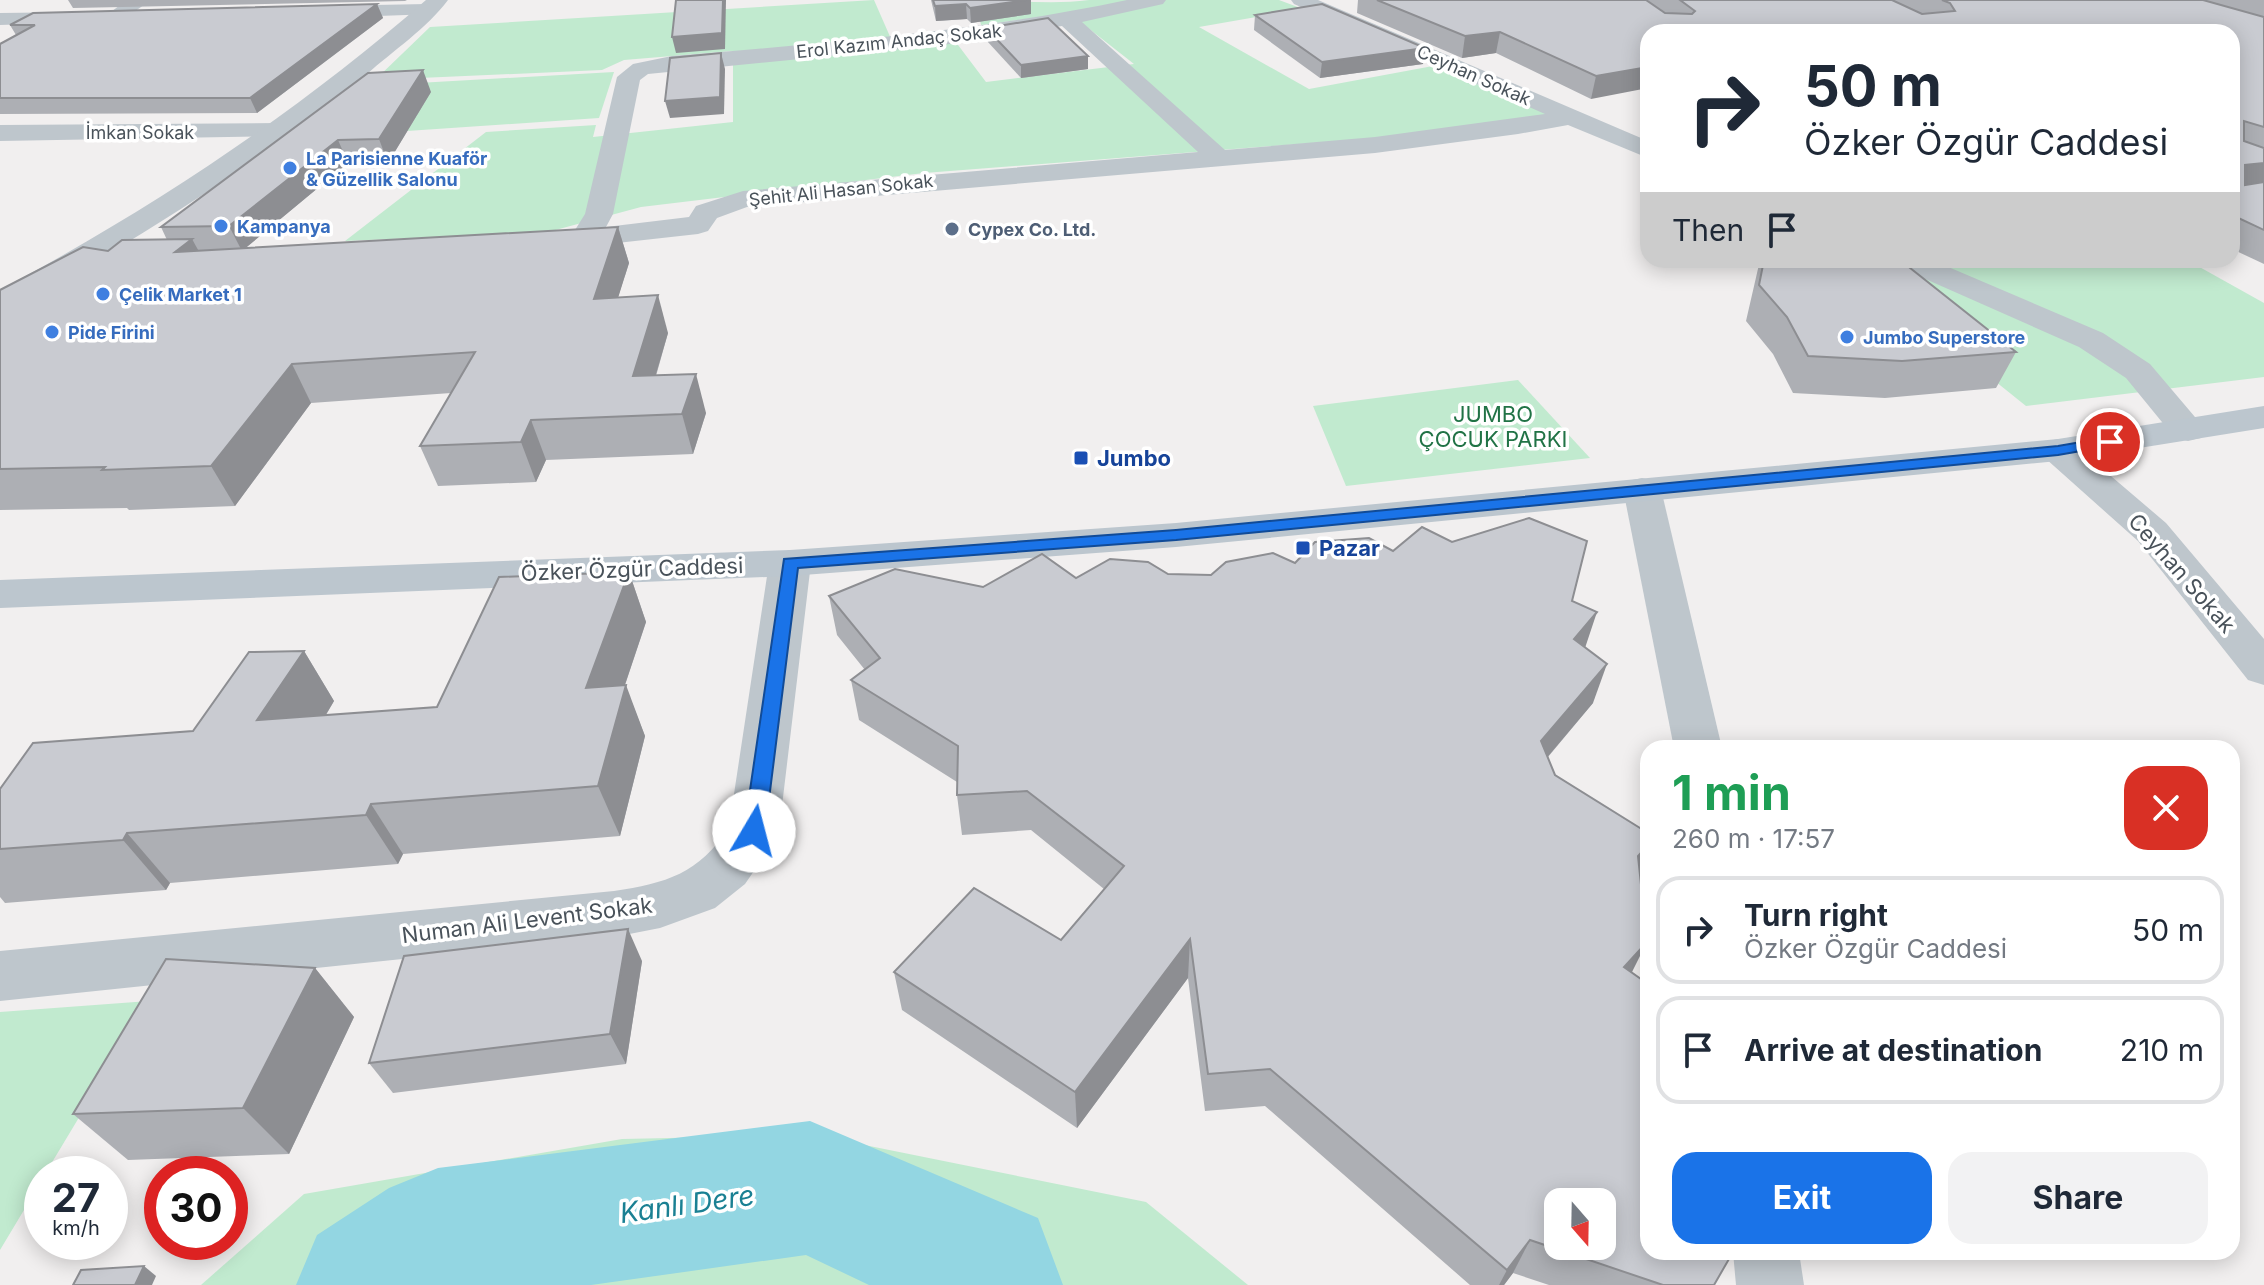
<!DOCTYPE html>
<html lang="en">
<head>
<meta charset="utf-8">
<style>
	:root { --surface:#fff; --page:#f2f2f3; --text:#1f2937; --muted:#747a83; --line:#e0e1e3; --accent:#1a73e8 }
	body { margin:0; font-family:Inter,sans-serif; background:var(--page); color:var(--text); height:100vh; display:flex; flex-direction:column; font-size:30px; white-space:nowrap }
	* { box-sizing:border-box; margin:0 }
	p { font-size:26px; color:var(--muted) }
	.icon { flex:none; width:44px; height:44px; fill:none; stroke:currentColor; stroke-width:2; stroke-linecap:round; stroke-linejoin:round }
	.map { position:relative; flex:1; overflow:hidden }
	.sheet { position:absolute; left:1640px; top:740px; width:600px; height:520px; display:flex; flex-direction:column; background:var(--surface); border-radius:24px; box-shadow:0 4px 20px #0003 }
	.sheet>* { flex:none }
	.banner { position:absolute; left:1640px; top:24px; width:600px; height:244px; border-radius:24px; box-shadow:0 4px 20px #0003; background:#fff; color:var(--text); overflow:hidden }
	.needle { width:52px; rotate:160deg }
	.buttons { position:absolute; left:1544px; top:1188px; display:grid; gap:16px }
	.buttons a { display:grid; place-items:center; width:72px; height:72px; border-radius:16px; background:var(--surface); box-shadow:0 4px 20px #0003; font-size:40px }
	.speed { position:absolute; left:24px; top:1156px; display:flex; gap:16px; font-size:40px; font-weight:700; text-align:center }
	.speed>* { display:grid; place-content:center; width:104px; height:104px; border-radius:50%; background:var(--surface); box-shadow:0 4px 20px #0003; line-height:1 }
	.speed small { font-size:20px; font-weight:400 }
	.speed .limit { border:12px solid #d22; background:#fff; color:#111 }
	.pin { position:absolute; display:grid; place-items:center; width:68px; height:68px; color:#fff; margin:-34px; border:4px solid #fff; border-radius:50%; box-shadow:0 2px 8px #0007 }
	.me { position:absolute; width:88px; margin:-44px; rotate:8deg; stroke-linejoin:round; filter:drop-shadow(0 0 6px #0008) }
	.turn { display:flex; align-items:center; gap:28px; height:168px; padding:0 32px; font-size:36px }
	.turn .icon { width:104px; height:104px; stroke-width:2.5 }
	.turn b { display:block; font-size:56px; line-height:68px }
	.then { display:flex; align-items:center; height:76px; padding:0 32px; background:#0003; gap:16px; font-size:30px }
	.round { display:grid; place-items:center; flex:none; width:84px; height:84px; border-radius:24px; background:var(--page) }
	.head { display:flex; align-items:center; justify-content:space-between; height:136px; padding:0 32px }
	h1 { font-size:48px; font-weight:700; line-height:60px; color:#1e9e55 }
	.primary-button { display:flex; gap:16px; margin-top:auto; padding:16px 32px }
	.primary-button a { flex:1; height:92px; border-radius:24px; background:var(--accent); color:#fff; font-size:32px; font-weight:700; line-height:92px; text-align:center }
	.primary-button a+a { background:var(--page); color:var(--text) }
	ul { padding:0; list-style:none }
	li { display:flex; align-items:center; gap:24px; height:108px; margin:0 16px 12px; padding:0 16px; border:4px solid var(--line); border-radius:24px }
	li div { flex:1 }
	li b { display:block; font-size:30px }
	li em { font-style:normal }
	.map>svg:first-child { display:block }
	.green { fill:#c1eacf }
	.lines { fill:none; stroke-linecap:round; stroke-linejoin:round }
	.river { fill:#93d6e2; fill-rule:evenodd }
	.minor { fill:#bec6cc; fill-rule:evenodd }
	.tertiary { fill:#bec6cc; fill-rule:evenodd }
	.secondary { fill:#bcc6ce; fill-rule:evenodd }
	.wall { fill:#adafb4 }
	.shaded-wall { fill:#8d8e92 }
	.building { fill:#c9cbd1; stroke:#8d8e92; stroke-width:2; fill-rule:evenodd }
	.route { fill:#1a73e8; stroke:#114b97; stroke-width:2 }
	.shop-dot { fill:#3f7fe0; stroke:#fff; stroke-width:3 }
	.service-dot { fill:#5c6f8a; stroke:#fff; stroke-width:3 }
	.transit-dot { fill:#1a4fb4; stroke:#fff; stroke-width:3 }
	.labels { text-anchor:middle; dominant-baseline:central; stroke-width:7; stroke-linejoin:round; paint-order:stroke }
	.far-street-label { font-size:18px; fill:#49525a; stroke:#fff }
	.far-shop-label { font-size:18px; font-weight:bold; fill:#366cbe; stroke:#fff; text-anchor:start }
	.far-service-label { font-size:18px; font-weight:bold; fill:#4e5e75; stroke:#fff; text-anchor:start }
	.park-label { font-size:22px; fill:#217346; stroke:#fff }
	.transit-label { font-size:22px; font-weight:bold; fill:#164399; stroke:#fff; text-anchor:start }
	.street-label { font-size:22px; fill:#49525a; stroke:#fff }
	.near-water-label { font-size:28px; font-style:italic; fill:#1a8093; stroke:#fff }
</style>
</head>
<body>
<div class="map">
<svg width="2264" height="1285" viewBox="0 0 2264 1285">
	<rect width="100%" height="100%" fill="#f1efef"/>
	<g class="green">
		<path d="M874 0 895 48 955 41 986 82 1134 64 1069 13 981 25 976 0C1013 0 1052 5 1089 0H1279L1303 9 1199 27 1309 89 1433 66 1570 123 924 173 641 207 548 232 345 241 486 132 596 125 593 137 733 122V51L624 60 602 70 375 80 430 27Z"/>
		<polygon points="614,72 599,118 304,138 365,86"/>
		<polygon points="1844,260 2187,260 2264,303 2264,377 2026,406"/>
		<polygon points="1518,380 1590,458 1346,486 1313,406"/>
		<polygon points="149,1001 45,1174 42,1174 42,1180 0,1250 0,1012"/>
		<polygon points="815,1135 1146,1202 1248,1285 201,1285 304,1194 622,1139"/>
	</g>
	<g class="lines">
		<polygon class="river" points="810,1121 1038,1218 1063,1285 869,1285 806,1255 591,1285 296,1285 317,1235 389,1188 438,1168"/>
		<g class="minor">
			<polygon points="127,0 151,0 121,21 107,21 104,17"/>
			<path d="M1127 0H1166L1163 4 1082 22 1225 150 1375 137 1545 114 1294 4 1291 0H1318L1648 141V158L1568 125 1518 134 1375 153 747 207 717 218 708 231 698 234 563 249 553 246 548 240 553 234 575 230 585 214 617 77 633 64 672 56C826 43 976 32 1127 0ZM1062 26 1198 152 743 191 696 206 689 217 606 227 613 214 640 80 648 74 943 45Z"/>
			<polygon points="427,4 437,10 434,14 322,18 312,12 322,6"/>
			<polygon points="81,12 91,18 88,22 0,25 0,13"/>
			<polygon points="279,123 288,126 292,131 288,136 0,141 0,125"/>
			<polygon points="1892,260 1932,260 2103,333 2150,364 2206,430 2201,438 2188,441 2175,438 2126,378 2079,347 1896,266"/>
			<polygon points="2058,439 2071,442 2166,523 2264,639 2264,685 2248,680 2138,541 2045,458 2040,450 2045,442"/>
			<polygon points="1642,478 1656,481 1661,489 1722,748 1674,748 1623,489 1628,481"/>
			<path d="M790 550 805 554 811 563 779 831 772 845 745 884 715 908 660 928 614 937 0 1001V951L614 891C666 883 699 874 729 827L769 563 775 554Z"/>
			<polygon points="1733,1252 1799,1252 1804,1285 1736,1285"/>
		</g>
		<path class="tertiary" d="M426 0H448C427 28 393 51 367 74 257 165 136 240 11 310L0 312V290C153 208 295 114 426 0Z"/>
		<polygon class="secondary" points="2264,406 2264,428 2058,461 1176,547 790,576 0,608 0,580 790,550 1176,523 2058,439"/>
	</g>
	<g class="wall">
		<polygon points="68,0 407,0 405,1 73,8"/>
		<polygon points="931,0 1031,0 1031,14 971,23 967,19 936,21"/>
		<polygon points="1358,0 2264,0 2264,264 2232,249 2232,32 1648,32 1591,99 1496,53 1462,58 1357,13"/>
		<polygon points="377,4 383,18 257,113 0,114 0,44 16,35 10,25"/>
		<polygon points="1255,15 1425,48 1423,64 1320,78 1254,30"/>
		<polygon points="986,28 1088,69 1021,78 987,41"/>
		<polygon points="431,92 388,163 348,163 244,249 618,227 629,263 618,297 668,333 656,376 706,413 693,454 546,460 536,482 438,486 420,446 451,393 311,403 235,506 129,510 127,508 0,510 0,290 108,251 167,240 161,227"/>
		<polygon points="1760,260 1900,260 2016,352 1996,388 1885,398 1793,393 1773,354 1746,321"/>
		<polygon points="1393,551 1572,601 1585,647 1593,703 1548,757 1555,775 1648,833 1648,853 1640,872 1632,972 1714,1285 1549,1285 1513,1273 1504,1285 1470,1285 1265,1106 1205,1111 1188,978 1077,1128 902,1010 894,972 1061,940 1104,889 1031,830 962,835 957,795 957,782 859,720 851,680 865,670 837,635 829,596 983,587 1076,578 1168,574 1211,575 1295,563"/>
		<polygon points="629,572 646,622 625,685 645,736 620,836 403,854 398,864 170,883 166,890 5,903 0,897 0,789 193,731 304,651 334,701 326,715 437,707"/>
		<polygon points="642,961 626,1064 393,1093 369,1063"/>
		<polygon points="315,968 354,1017 289,1154 128,1160 73,1114"/>
	</g>
	<g class="shaded-wall">
		<polygon points="723,0 726,0 725,49 676,53 672,37"/>
		<polygon points="1026,0 1031,0 1031,14 971,23 970,8"/>
		<polygon points="377,4 383,18 257,113 250,98"/>
		<polygon points="966,4 967,19 936,21 935,6"/>
		<polygon points="1500,32 1496,53 1462,58 1465,36"/>
		<polygon points="1425,48 1423,64 1320,78 1322,62"/>
		<polygon points="721,53 725,69 724,114 670,118 665,101"/>
		<polygon points="1088,56 1088,69 1021,78 1021,65"/>
		<polygon points="1648,67 1648,88 1591,99 1596,76"/>
		<polygon points="423,70 431,92 388,163 379,139"/>
		<polygon points="338,140 348,163 242,251 229,226"/>
		<polygon points="2264,163 2264,185 2232,190 2245,165"/>
		<polygon points="618,227 629,263 606,336 594,299"/>
		<polygon points="192,239 212,275 175,252"/>
		<polygon points="658,295 668,333 644,415 633,376"/>
		<polygon points="292,364 311,403 235,506 211,466"/>
		<polygon points="696,374 706,413 693,454 682,414"/>
		<polygon points="531,420 546,460 536,482 521,442"/>
		<polygon points="629,572 646,622 607,738 586,688"/>
		<polygon points="1597,612 1584,651 1574,639"/>
		<polygon points="304,651 334,701 292,771 257,720"/>
		<polygon points="1607,664 1593,703 1528,780 1541,741"/>
		<polygon points="626,685 645,736 620,836 598,786"/>
		<polygon points="371,804 403,854 398,864 366,815"/>
		<polygon points="127,833 170,883 166,890 123,840"/>
		<polygon points="1648,845 1648,853 1637,877 1638,856"/>
		<polygon points="628,929 642,961 626,1064 610,1034"/>
		<polygon points="1190,939 1188,978 1077,1128 1075,1092"/>
		<polygon points="1647,942 1628,980 1624,967"/>
		<polygon points="315,968 354,1017 289,1154 243,1108"/>
		<polygon points="1530,1240 1513,1273 1504,1285 1499,1285 1507,1270"/>
		<polygon points="144,1266 156,1276 152,1285 135,1285"/>
	</g>
	<g class="building">
		<polygon points="676,0 723,0 722,33 672,37"/>
		<polygon points="933,0 1026,0 970,8 966,4 935,6"/>
		<polygon points="1377,0 1646,0 1665,13 1692,14 1695,11 1680,0 1892,0 1922,14 1955,11 1950,3 1942,0 2203,0 2264,17 2264,127 2244,121 2244,141 2264,148 2264,163 2245,165 2245,185 2264,182 2264,230 2232,215 2232,32 1648,32 1648,67 1596,76 1500,32 1465,36"/>
		<polygon points="377,4 250,98 0,98 0,44 35,25 10,25 33,13"/>
		<polygon points="1322,4 1425,48 1322,62 1255,15"/>
		<polygon points="1048,18 1088,56 1021,65 986,28"/>
		<polygon points="721,53 720,97 665,101 670,58"/>
		<polygon points="423,70 379,139 338,140 229,226 161,227 368,73"/>
		<polygon points="618,227 594,299 658,295 633,376 696,374 682,414 531,420 521,442 420,446 475,352 292,364 211,466 102,470 105,467 0,469 0,290 83,247 108,251 122,240 192,239 175,252"/>
		<polygon points="1764,260 1900,260 2016,352 1902,361 1808,356 1787,317 1759,285"/>
		<path d="M1529 518 1587 541 1572 601 1597 612 1574 639 1607 664 1541 741 1555 775 1648 833V845L1638 856 1647 942 1624 967 1648 984V1252H1733L1714 1285H1663L1530 1240 1507 1270 1270 1069 1208 1074 1190 939 1075 1092 894 972 974 888 1061 940 1124 866 1027 791 957 795 958 746 851 680 880 658 829 596 895 569 983 587 1042 554 1076 578 1110 559 1148 562 1168 574 1211 575 1226 562 1273 553 1295 563 1315 542 1369 538 1393 551 1422 527 1452 542ZM1558 1202H1602V1246H1558Z"/>
		<polygon points="629,572 586,688 626,685 598,786 371,804 366,815 127,833 123,840 0,849 0,789 33,743 193,731 249,652 304,651 257,720 437,707 499,577"/>
		<polygon points="628,929 610,1034 369,1063 404,956"/>
		<polygon points="166,959 315,968 243,1108 73,1114"/>
		<polygon points="144,1266 135,1285 73,1285 81,1270"/>
	</g>
	<polygon class="route" points="2110,437 2116,439 2116,445 2058,455 1176,540 798,568 765,831 762,837 754,840 747,837 744,831 784,559 1176,530 2058,446"/>
	<g class="shop-dot">
		<circle cx="290" cy="168" r="8"/>
		<circle cx="221" cy="226" r="8"/>
		<circle cx="103" cy="294" r="8"/>
		<circle cx="52" cy="332" r="8"/>
		<circle cx="1847" cy="337" r="8"/>
	</g>
	<circle class="service-dot" cx="952" cy="229" r="8"/>
	<g class="transit-dot">
		<rect x="1073" y="450" width="16" height="16" rx="4"/>
		<rect x="1295" y="540" width="16" height="16" rx="4"/>
	</g>
	<g class="labels">
		<g class="far-street-label">
			<text transform="translate(899 41) rotate(-6)">Erol Kazım Andaç Sokak</text>
			<text transform="translate(1474 75) rotate(24)">Ceyhan Sokak</text>
			<text x="140" y="132">İmkan Sokak</text>
			<text transform="translate(841 190) rotate(-6)">Şehit Ali Hasan Sokak</text>
		</g>
		<g class="far-shop-label">
			<text x="306" y="158">La Parisienne Kuaför<tspan x="306" dy="21">&amp; Güzellik Salonu</tspan></text>
			<text x="237" y="226">Kampanya</text>
			<text x="119" y="294">Çelik Market 1</text>
			<text x="68" y="332">Pide Firini</text>
			<text x="1863" y="337">Jumbo Superstore</text>
		</g>
		<g class="far-service-label">
			<text x="968" y="229">Cypex Co. Ltd.</text>
		</g>
		<g class="park-label">
			<text x="1493" y="414">JUMBO<tspan x="1493" dy="25">ÇOCUK PARKI</tspan></text>
		</g>
		<g class="transit-label">
			<text x="1097" y="458">Jumbo</text>
			<text x="1319" y="548">Pazar</text>
		</g>
		<g class="street-label">
			<text transform="translate(632 569) rotate(-2)">Özker Özgür Caddesi</text>
			<text transform="translate(2182 573) rotate(49)">Ceyhan Sokak</text>
			<text transform="translate(527 920) rotate(-7)">Numan Ali Levent Sokak</text>
		</g>
		<g class="near-water-label">
			<text transform="translate(687 1204) rotate(-8)">Kanlı Dere</text>
		</g>
	</g>
</svg>
<div class="buttons">
<a><svg class="needle" viewBox="-14 -14 28 28"><path d="M0-13l5 13h-10z" fill="#e53935"/><path d="M0 13l5-13h-10z" fill="#747a83"/></svg></a>
</div>
<div class="speed"><div>27<small>km/h</small></div><div class="limit">30</div></div>
<div class="pin" style="left:2110px;top:442px;background:#d93025"><svg class="icon" aria-label="arrive" viewBox="0 0 24 24"><path d="M6 21V4h12l-3 4 3 4H6"/></svg></div>
<svg class="me" style="left:754px;top:831px" viewBox="-20 -20 40 40"><circle r="19" fill="#fff"/><path d="M0-13L10 11 0 6-10 11z" fill="#1a73e8"/></svg>
<div class="banner">
<div class="turn"><svg class="icon" aria-label="right" viewBox="0 0 24 24"><path d="M7 20v-9h11M14 6l5 5-5 5"/></svg><div><b>50 m</b>Özker Özgür Caddesi</div></div>
<div class="then">Then<svg class="icon" aria-label="arrive" viewBox="0 0 24 24"><path d="M6 21V4h12l-3 4 3 4H6"/></svg></div>
</div>
<section class="sheet">
<div class="head"><div><h1>1 min</h1><p>260 m · 17:57</p></div><a class="round" style="background:#d93025;color:#fff"><svg class="icon" aria-label="close" viewBox="0 0 24 24"><path d="M6 6l12 12M18 6L6 18"/></svg></a></div>
<ul>
<li><svg class="icon" aria-label="right" viewBox="0 0 24 24"><path d="M7 20v-9h11M14 6l5 5-5 5"/></svg><div><b>Turn right</b><p>Özker Özgür Caddesi</p></div><em>50 m</em></li>
<li><svg class="icon" aria-label="arrive" viewBox="0 0 24 24"><path d="M6 21V4h12l-3 4 3 4H6"/></svg><div><b>Arrive at destination</b></div><em>210 m</em></li>
</ul>
<div class="primary-button"><a>Exit</a><a>Share</a></div>
</section>
</div>
</body>
</html>
